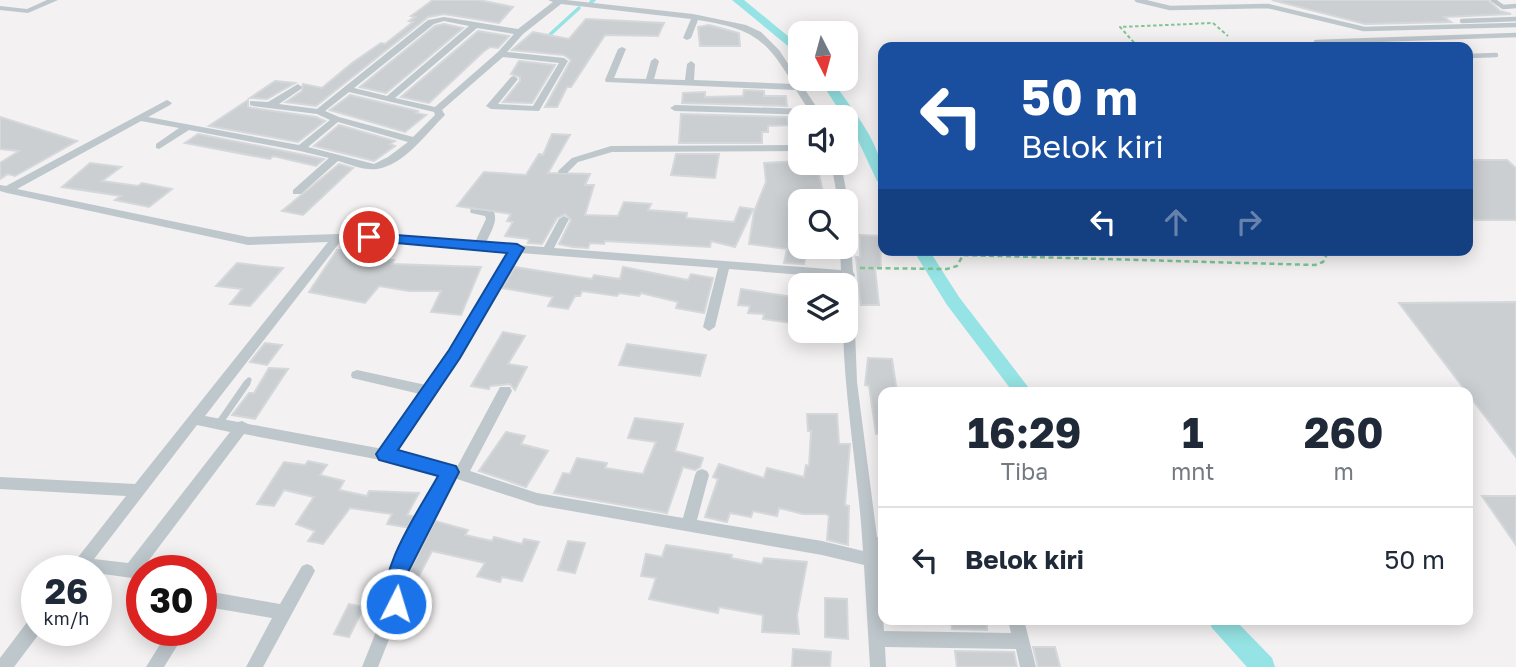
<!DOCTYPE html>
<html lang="id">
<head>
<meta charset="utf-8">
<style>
	:root { --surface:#fff; --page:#f6f6f7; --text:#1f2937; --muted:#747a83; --line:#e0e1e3 }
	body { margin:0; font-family:"Golos Text",sans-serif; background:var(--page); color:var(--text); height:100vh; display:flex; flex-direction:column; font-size:26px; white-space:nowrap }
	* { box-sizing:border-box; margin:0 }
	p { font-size:23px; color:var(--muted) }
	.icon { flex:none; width:38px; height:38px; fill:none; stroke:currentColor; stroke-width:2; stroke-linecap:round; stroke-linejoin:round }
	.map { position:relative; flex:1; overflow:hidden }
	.sheet { position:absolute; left:878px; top:387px; width:595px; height:238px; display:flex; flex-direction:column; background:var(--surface); border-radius:14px; box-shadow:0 4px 18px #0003 }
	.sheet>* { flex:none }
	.hud { position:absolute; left:878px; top:42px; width:595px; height:214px; border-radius:14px; box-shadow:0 4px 18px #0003; background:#1a4fa0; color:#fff; overflow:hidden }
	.needle { width:46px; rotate:174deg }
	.fabs { position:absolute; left:788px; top:21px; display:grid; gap:14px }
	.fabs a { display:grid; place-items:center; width:70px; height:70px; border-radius:14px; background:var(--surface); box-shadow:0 4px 18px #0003; font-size:35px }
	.speed { position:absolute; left:21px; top:555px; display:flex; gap:14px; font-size:35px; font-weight:700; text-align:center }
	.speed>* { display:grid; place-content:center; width:91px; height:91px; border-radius:50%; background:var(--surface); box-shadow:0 4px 18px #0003; line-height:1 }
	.speed small { font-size:18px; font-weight:400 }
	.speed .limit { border:10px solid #d22; background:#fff; color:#111 }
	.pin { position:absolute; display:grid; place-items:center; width:60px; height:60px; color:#fff; margin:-30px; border:4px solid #fff; border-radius:50%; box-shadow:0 2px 7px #0007 }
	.me { position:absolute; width:77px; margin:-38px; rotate:5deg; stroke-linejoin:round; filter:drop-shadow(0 0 5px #0008) }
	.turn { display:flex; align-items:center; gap:24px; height:147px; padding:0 28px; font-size:32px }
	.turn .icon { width:91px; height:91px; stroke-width:2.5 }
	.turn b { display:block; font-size:49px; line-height:60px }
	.lanes { display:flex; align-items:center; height:66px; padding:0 28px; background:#0003; justify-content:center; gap:35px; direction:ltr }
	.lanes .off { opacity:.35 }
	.eta { display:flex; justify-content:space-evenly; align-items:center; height:119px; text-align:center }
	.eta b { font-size:42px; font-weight:700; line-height:49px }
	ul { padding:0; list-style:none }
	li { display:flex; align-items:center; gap:21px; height:105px; padding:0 28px; border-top:2px solid var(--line) }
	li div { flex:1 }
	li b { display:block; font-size:26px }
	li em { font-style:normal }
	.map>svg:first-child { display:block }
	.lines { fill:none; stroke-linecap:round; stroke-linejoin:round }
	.stream { stroke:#95e3e4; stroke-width:3.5 }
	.canal { fill:#95e3e4; fill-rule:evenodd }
	.building { fill:#cbcfd2; stroke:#d5d8db; stroke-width:2 }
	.path-far1 { stroke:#7fc695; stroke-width:2; stroke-dasharray:3.5 2.5; stroke-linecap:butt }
	.path { stroke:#7fc695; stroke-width:2.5; stroke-dasharray:5 3.5; stroke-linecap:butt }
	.lane-far2 { stroke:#bec7cc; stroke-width:4.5 }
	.lane-far1 { stroke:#bec7cc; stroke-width:5 }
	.lane { stroke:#bec7cc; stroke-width:7 }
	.street { fill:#bec7cc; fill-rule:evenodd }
	.route { fill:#1a73e8; stroke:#114b97; stroke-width:2 }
</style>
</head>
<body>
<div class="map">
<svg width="1516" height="667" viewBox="0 0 1516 667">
	<rect width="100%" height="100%" fill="#f3f1f1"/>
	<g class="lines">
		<g class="stream">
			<polyline points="591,2 594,0"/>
			<polyline points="544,40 579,8"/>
		</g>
		<g class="canal">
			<polygon points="732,0 744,0 800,46 800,56"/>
			<path d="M819 79H831C853 111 884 145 884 185L877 181 856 136Z"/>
			<polygon points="913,250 929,250 959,297 1032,392 1013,392 947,305"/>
			<polygon points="1208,620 1235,620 1272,658 1275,667 1247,667 1212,628"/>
		</g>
	</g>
	<g class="building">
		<polygon points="433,0 479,0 513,7 499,23 444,14 428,17 316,106 286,102 302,91 303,84 322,88 352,63 381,43 385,44 413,22 409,21 415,17 411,16"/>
		<polygon points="1272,0 1488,0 1500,11 1511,14 1444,17 1451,22 1365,24"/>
		<polygon points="586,19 664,23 658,36 605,35 571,87 567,87 557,107 545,107 571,60 564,55 512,50 533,32 569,39"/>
		<polygon points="444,24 463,28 386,93 360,87 435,26"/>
		<polygon points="709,25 739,33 740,46 700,46 698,27"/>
		<polygon points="478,31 509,36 498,48 490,47 483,52 429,103 401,97"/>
		<polygon points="519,61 555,65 532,103 503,102 520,81 520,77 511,74"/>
		<polygon points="275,81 295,83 267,99 250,98"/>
		<polygon points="744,90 764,91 764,96 786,96 787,106 682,103 683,93 705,92 705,97 743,96"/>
		<polygon points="350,95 418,111 416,113 426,115 405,132 330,110"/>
		<polygon points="248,100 248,107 252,108 316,117 325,121 298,142 209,126"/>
		<polygon points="681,114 787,117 788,125 768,126 768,132 762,132 762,143 679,143"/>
		<polygon points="0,117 77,141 15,176 8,174 0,179 0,163 19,151 0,149"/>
		<polygon points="339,125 395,141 390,144 395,146 374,161 314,146"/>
		<polygon points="198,134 299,154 324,159 316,166 273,156 270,159 185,143"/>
		<polygon points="552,134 570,135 548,173 590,174 585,185 594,185 585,215 618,216 624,202 651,204 648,210 687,213 686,218 734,222 740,207 753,209 735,247 711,241 710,247 605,241 604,244 590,243 588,248 573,247 559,244 571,220 565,214 557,218 542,244 528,243 529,239 505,236 513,222 507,221 511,214 457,206 484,172 526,175 539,154 543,155"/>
		<polygon points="676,154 719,154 715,178 671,175"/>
		<polygon points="1468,160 1507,160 1516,168 1516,220 1475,220 1468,213"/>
		<polygon points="800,161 817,166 825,201 800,201 800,247 808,247 804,264 784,263 787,249 749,244 754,212 766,182 764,163"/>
		<polygon points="90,163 121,167 102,181 138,186 142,183 172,189 149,207 115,200 121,196 62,187"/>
		<polygon points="339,164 353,168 303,215 282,211"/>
		<polygon points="860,235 880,236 881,268 875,268 879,305 861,305 856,257 860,257"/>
		<polygon points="337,250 380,251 374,260 394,260 392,264 481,267 461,315 431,312 441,291 409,291 379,286 365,303 309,292"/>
		<polygon points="237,263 262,266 283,268 250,306 230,304 242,289 216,286"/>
		<polygon points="515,267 592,279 594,275 620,279 623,267 688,280 691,274 713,278 704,313 676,308 678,302 641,293 639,296 619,293 617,296 582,291 580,296 575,296 568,309 548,306 553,297 502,288"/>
		<polygon points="741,289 800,298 800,324 763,319 764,314 748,313 750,306 738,305"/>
		<polygon points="1516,302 1516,457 1399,303"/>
		<polygon points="503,332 525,336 508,364 527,367 515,390 510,384 490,386 489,389 471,386"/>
		<polygon points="265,343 282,345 267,365 250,362"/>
		<polygon points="627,344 706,355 700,376 619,365"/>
		<polygon points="868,358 892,359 897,392 884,392 884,433 876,434 869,386 865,385"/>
		<polygon points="269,368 288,369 255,419 232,415 249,393 254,393"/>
		<polygon points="807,414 837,414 839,444 850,444 845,505 849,506 848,545 827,540 829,516 826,514 803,514 779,508 777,516 753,511 751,517 730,513 727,522 705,517 718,479 713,477 719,464 764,478 767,468 804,477 806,465 809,466 811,431 808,431"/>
		<polygon points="635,418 683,424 675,451 703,458 700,467 695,470 683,467 667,513 554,493 563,473 570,474 577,458 607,463 605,468 643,474 656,442 628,438"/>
		<polygon points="506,432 525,436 521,444 548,451 526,487 479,471"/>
		<polygon points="308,461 327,465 320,475 344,481 339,490 367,496 369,491 419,493 407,515 416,517 410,528 387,524 392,514 350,508 323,544 308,541 315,531 296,524 314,497 284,490 274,506 257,504 284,462 305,465"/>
		<polygon points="1482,496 1516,496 1516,545"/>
		<polygon points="435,521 468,530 465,535 492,541 494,537 522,544 524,539 539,542 522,581 502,577 500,582 477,576 485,563 432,551 414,585 407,583 408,575"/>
		<polygon points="568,541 585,543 575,573 558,570"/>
		<polygon points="666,545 732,555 731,558 762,564 764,558 807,562 797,615 799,634 762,632 763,615 719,607 718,613 649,599 656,578 641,576 646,554 662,557"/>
		<polygon points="825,598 847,599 848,639 825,637"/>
		<polygon points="349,604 364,607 349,637 334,634"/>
		<polygon points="951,620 987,620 987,630 952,629"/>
		<polygon points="1033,647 1055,647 1060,667 1038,667"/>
		<polygon points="793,649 831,652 830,667 792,667"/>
		<polygon points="955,651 1014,652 1017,667 957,667"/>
	</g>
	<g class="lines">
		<polyline class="path-far1" points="1138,47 1120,27 1213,23 1228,36"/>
		<polyline class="path" points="860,268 947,269 957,266 963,255 1315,265 1323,262 1329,250"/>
		<g class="lane-far2">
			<polyline points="1137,0 1170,8 1268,6 1364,29 1516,25"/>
			<polyline points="1493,0 1503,7 1516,6"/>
			<polyline points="1462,21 1516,19"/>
			<polyline points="1316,42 1516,35"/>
			<polyline points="1468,56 1496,55"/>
		</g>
		<polyline class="lane-far1" points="246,385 249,380"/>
		<polyline class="lane" points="220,422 247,383"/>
		<g class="street">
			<polygon points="47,0 58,0 28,13 0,10 0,6 27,9"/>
			<path d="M548 0H566L693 14 746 25 761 32 779 50 823 117H814L812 115 675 111 670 108 675 105 808 109 796 90 606 82 605 80 618 49 622 47 626 49 614 78 646 79 651 61 655 58 659 61 654 79 685 80 687 64 691 61 695 64 694 80 793 84C765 37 752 29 698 20L691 38 687 40 683 38 691 19 561 4 523 34 507 52 564 58 568 61 539 111 491 109 486 106 511 77 514 76 518 79 498 104 533 106 559 63 503 57 442 110 445 115 443 117C425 135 404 165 377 169 365 171 349 164 338 161L301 194H293V190L329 158 300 151 189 130 159 149 156 148V144L179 128 141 121 17 189 248 237 369 233 475 242 486 219 485 216 471 213 470 211 471 209 494 212C498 222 490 233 486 243L544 247 559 219 564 216 569 219 554 248 841 270 840 247H845V218L849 219 853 272 855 275 853 278 857 382 877 537 884 538V552L878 551 884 631 1011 633 1008 620H1024L1036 667H1020L1016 649 885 647 886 667H870L864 565 822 555 537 505 454 478 405 574 403 604 378 667H362L387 604 389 573 441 475 386 461 244 434 137 576 132 578 96 573V570H68L126 496 0 489V477L135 484 328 242 248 245 7 193 0 191V185L6 186 167 100 172 103 170 105 148 117 299 145 330 120 317 114 253 106 250 105V101L268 102 298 84 302 87 301 89 279 104 317 109 428 20 444 17 518 29 553 2ZM444 21 469 26 387 96 354 88 434 24ZM477 28 514 34 498 52 435 107 395 98ZM349 92 434 112 435 115 413 137 339 117 325 111ZM338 122 408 142 388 157 374 164 308 147ZM369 241 509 252 450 351 426 385 357 370 352 372 351 375 352 378 420 394 383 449 248 424 242 421 238 422 205 416 340 242ZM520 253 718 268 703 327 709 331 715 327 729 269 841 278 842 285H845V331H843C845 405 859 478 863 551L822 541 697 520 709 475 707 471 702 469 697 471 695 475 683 518 537 493 470 471 512 391 510 387H500L457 467 396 452 458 357ZM197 425 230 432 128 563 94 559Z"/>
			<polygon points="800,145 800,151 612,152 578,162 567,173 559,173 558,171 572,158 611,146"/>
			<polygon points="831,163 841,163 848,201 847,203 845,201 838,201"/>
			<polygon points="307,564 312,566 315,571 263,667 246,667 272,618 201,606 201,590 280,604 302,566"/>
			<polygon points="37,615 37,630 42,630 14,667 0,667 0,658 31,617"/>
			<polygon points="169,630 187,630 164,667 146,667"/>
		</g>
	</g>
	<path class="route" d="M369 233 517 244 524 248 460 358 398 450 456 466 459 472 407 574 403 611 396 614 388 611C373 575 420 509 438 476L379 460 376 454 449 350 507 253 364 240V234Z"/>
</svg>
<div class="fabs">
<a><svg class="needle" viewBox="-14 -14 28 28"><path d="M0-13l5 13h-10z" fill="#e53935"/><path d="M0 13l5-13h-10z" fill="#747a83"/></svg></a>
<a><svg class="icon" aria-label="sound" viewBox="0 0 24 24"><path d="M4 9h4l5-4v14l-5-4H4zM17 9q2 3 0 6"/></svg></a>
<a><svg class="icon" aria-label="search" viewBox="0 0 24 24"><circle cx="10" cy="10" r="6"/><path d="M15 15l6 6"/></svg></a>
<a><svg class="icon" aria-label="layers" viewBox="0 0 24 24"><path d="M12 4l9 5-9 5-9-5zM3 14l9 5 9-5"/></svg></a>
</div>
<div class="speed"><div>26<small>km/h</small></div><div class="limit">30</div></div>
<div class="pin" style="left:369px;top:237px;background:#d93025"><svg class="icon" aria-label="arrive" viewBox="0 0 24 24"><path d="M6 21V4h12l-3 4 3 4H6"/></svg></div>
<svg class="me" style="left:396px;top:604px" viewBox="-20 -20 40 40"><circle r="17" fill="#1a73e8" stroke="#fff" stroke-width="3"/><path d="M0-11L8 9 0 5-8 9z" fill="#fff"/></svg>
<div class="hud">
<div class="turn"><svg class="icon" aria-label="left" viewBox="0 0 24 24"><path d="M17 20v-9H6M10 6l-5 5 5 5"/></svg><div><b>50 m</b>Belok kiri</div></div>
<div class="lanes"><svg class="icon" aria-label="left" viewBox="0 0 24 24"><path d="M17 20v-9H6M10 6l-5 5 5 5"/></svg><svg class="icon off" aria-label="ahead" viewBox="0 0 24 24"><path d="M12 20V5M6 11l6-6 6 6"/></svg><svg class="icon off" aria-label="right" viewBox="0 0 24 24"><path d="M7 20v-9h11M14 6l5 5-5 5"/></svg></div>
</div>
<section class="sheet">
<div class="eta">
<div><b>16:29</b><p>Tiba</p></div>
<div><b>1</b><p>mnt</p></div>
<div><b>260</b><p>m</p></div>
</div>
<ul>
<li><svg class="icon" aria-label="left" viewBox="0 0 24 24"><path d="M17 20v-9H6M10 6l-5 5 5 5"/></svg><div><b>Belok kiri</b></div><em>50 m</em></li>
</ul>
</section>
</div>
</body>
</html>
